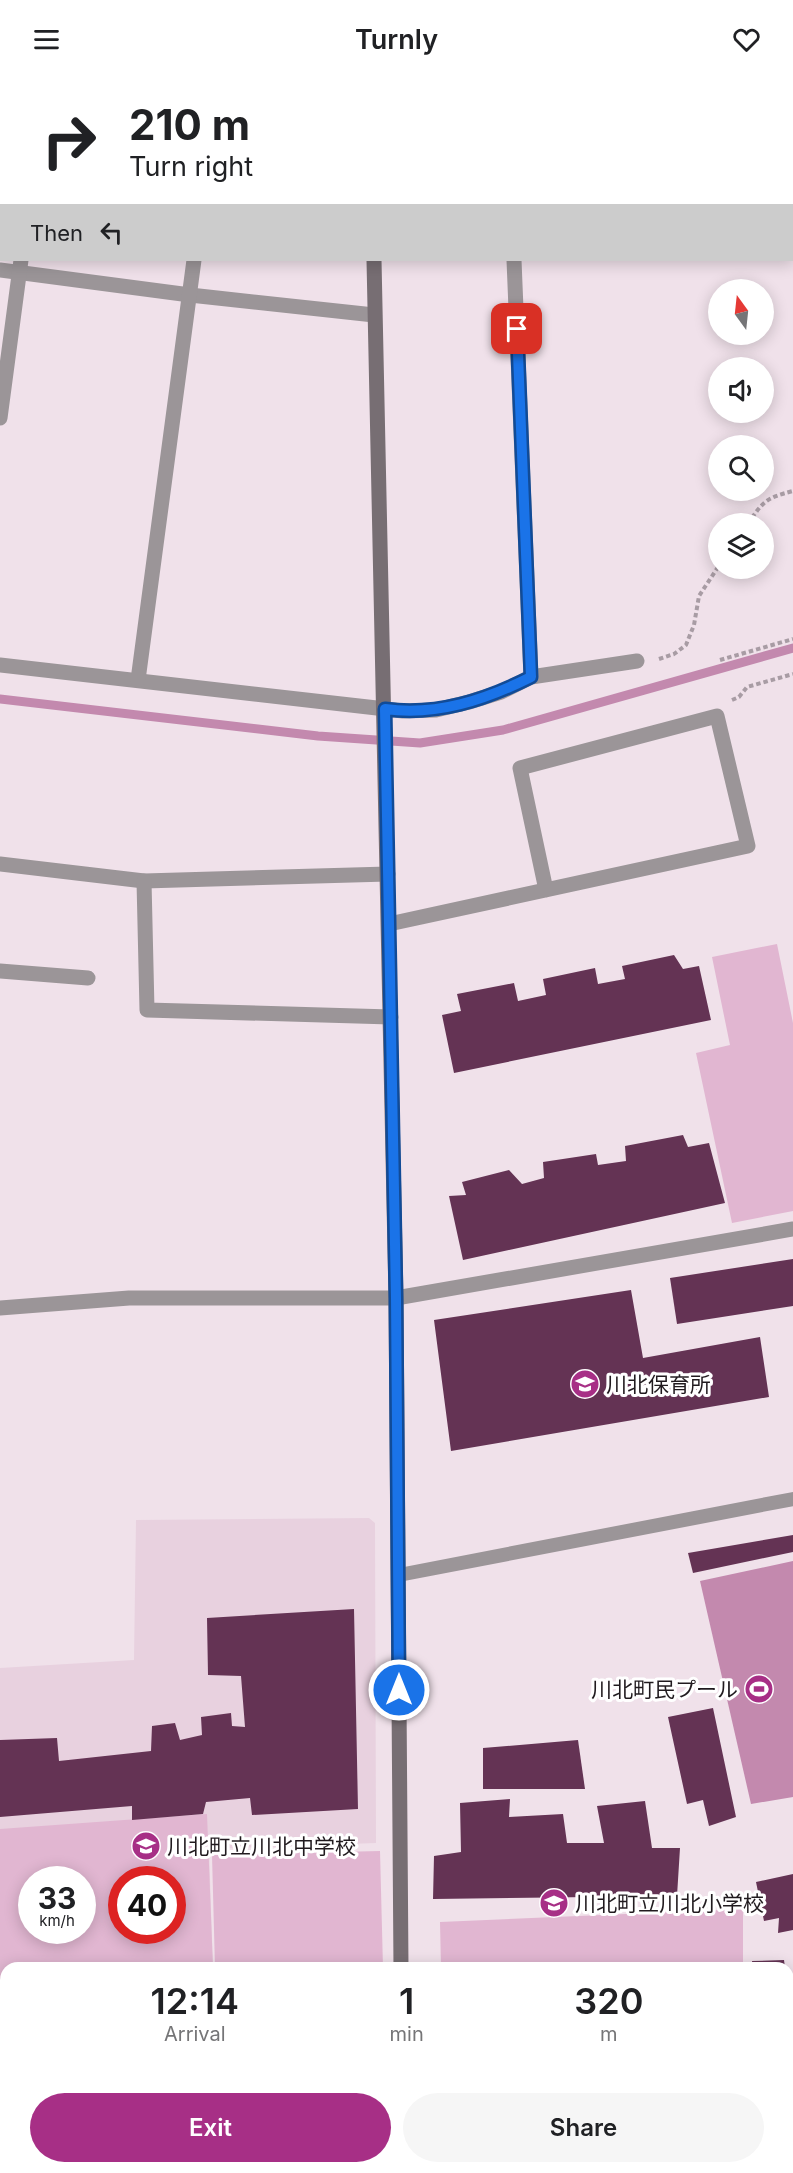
<!DOCTYPE html>
<html lang="en">
<head>
<meta charset="utf-8">
<style>
	:root { --surface:#fff; --page:#f6f6f6; --text:#202124; --muted:#757577; --accent:#a72f86 }
	body { margin:0; font-family:Inter,"Noto Sans JP",sans-serif; background:var(--page); color:var(--text); height:100vh; display:flex; flex-direction:column; font-size:22px; white-space:nowrap }
	* { box-sizing:border-box; margin:0 }
	p { font-size:20px; color:var(--muted) }
	.icon { flex:none; width:33px; height:33px; fill:none; stroke:currentColor; stroke-width:2; stroke-linecap:round; stroke-linejoin:round }
	.map { position:relative; flex:1; overflow:hidden }
	.side { position:absolute; left:0px; top:1884px; width:794px; height:212px; display:flex; flex-direction:column; background:var(--surface); border-radius:18px 18px 0 0; box-shadow:0 3px 15px #0003 }
	.side>* { flex:none }
	.hud { position:absolute; left:0px; top:0px; width:794px; height:183px; box-shadow:0 3px 15px #0003; background:#fff; color:var(--text); overflow:hidden }
	.needle { width:39px; rotate:345deg }
	.controls { position:absolute; left:708px; top:201px; display:grid; gap:12px }
	.controls a { display:grid; place-items:center; width:66px; height:66px; border-radius:50%; background:var(--surface); box-shadow:0 3px 15px #0003; font-size:30px }
	.speed { position:absolute; left:18px; top:1788px; display:flex; gap:12px; font-size:30px; font-weight:700; text-align:center }
	.speed>* { display:grid; place-content:center; width:78px; height:78px; border-radius:50%; background:var(--surface); box-shadow:0 3px 15px #0003; line-height:1 }
	.speed small { font-size:15px; font-weight:400 }
	.speed .limit { border:9px solid #d22; background:#fff; color:#111 }
	.pin { position:absolute; display:grid; place-items:center; width:51px; height:51px; color:#fff; margin:-26px; border-radius:12px; box-shadow:0 3px 9px #0006 }
	.me { position:absolute; width:66px; margin:-33px; rotate:0deg; stroke-linejoin:round; filter:drop-shadow(0 0 4px #0008) }
	.turn { display:flex; align-items:center; gap:21px; height:126px; padding:0 30px; font-size:27px }
	.turn .icon { width:78px; height:78px; stroke-width:2.5 }
	.turn b { display:block; font-size:42px; line-height:51px }
	.then { display:flex; align-items:center; height:57px; padding:0 30px; background:#0003; gap:12px; font-size:22px }
	.eta { display:flex; justify-content:space-evenly; align-items:center; height:102px; text-align:center }
	.eta b { font-size:36px; font-weight:600; line-height:42px }
	.button { display:flex; gap:12px; margin-top:auto; padding:12px 30px }
	.button a { flex:1; height:69px; border-radius:36px; background:var(--accent); color:#fff; font-size:24px; font-weight:600; line-height:69px; text-align:center }
	.button a+a { background:var(--page); color:var(--text) }
	header { display:flex; justify-content:space-between; align-items:center; height:78px; padding:0 30px; background:var(--surface); font-size:27px; font-weight:600 }
	.map>svg:first-child { display:block }
	.built { fill:#e8d1df; fill-rule:evenodd }
	.green { fill:#e1b6d1; fill-rule:evenodd }
	.water { fill:#c389ae }
	.lines { fill:none; stroke-linecap:round; stroke-linejoin:round }
	.stream { stroke:#c389ae; stroke-width:9 }
	.building { fill:#643354 }
	.path { stroke:#a89ca4; stroke-width:4; stroke-dasharray:4.5 3; stroke-linecap:butt }
	.lane { stroke:#9b9598; stroke-width:14 }
	.street { stroke:#9b9598; stroke-width:15 }
	.secondary { stroke:#776e73; stroke-width:15 }
	.route-casing { stroke:#114b97; stroke-width:15 }
	.route { stroke:#1a73e8; stroke-width:10 }
	.labels { text-anchor:middle; dominant-baseline:central; stroke-width:6; stroke-linejoin:round; paint-order:stroke }
	.poi-label { font-size:21px; fill:#201a1e; stroke:#fff; text-anchor:start }
</style>
</head>
<body>
<header><svg class="icon" aria-label="menu" viewBox="0 0 24 24"><path d="M4 6h16M4 12h16M4 18h16"/></svg>Turnly<svg class="icon" aria-label="heart" viewBox="0 0 24 24"><path d="M12 20l-8-8c-3-5 5-10 8-4 3-6 11-1 8 4z"/></svg></header>
<div class="map">
<svg width="793" height="2095" viewBox="0 0 793 2095">
	<rect width="100%" height="100%" fill="#f0e1ea"/>
	<path class="built" d="M369 1440 375 1445 376 1765 209 1771 213 1890H6V2090H238L0 2095V1590L134 1582 136 1442ZM32 1802H82V1852H32ZM122 1802H172V1852H122Z"/>
	<g class="green">
		<polygon points="777,866 793,945 793,1133 732,1145 696,975 730,967 712,879"/>
		<path d="M207 1736 213 1890H6V2090H386V2095H0V1751ZM32 1802H82V1852H32ZM122 1802H172V1852H122Z"/>
		<polygon points="380,1773 383,1890 215,1890 212,1777"/>
		<polygon points="743,1831 743,1890 441,1890 440,1844"/>
		<polygon points="443,2090 758,2090 759,2095 443,2095"/>
	</g>
	<polygon class="water" points="793,1483 793,1719 751,1726 700,1503"/>
	<g class="lines">
		<polyline class="stream" points="0,621 318,658 420,665 503,652 793,570"/>
	</g>
	<g class="building">
		<polygon points="674,877 683,891 699,888 711,942 454,995 442,937 461,933 457,916 514,905 518,923 546,917 543,901 595,890 598,906 625,901 622,888"/>
		<polygon points="683,1057 688,1069 709,1065 725,1125 463,1182 449,1118 466,1117 462,1104 509,1092 522,1106 544,1100 543,1084 596,1076 598,1087 626,1083 625,1068"/>
		<polygon points="793,1181 793,1228 677,1246 670,1200"/>
		<polygon points="631,1212 643,1280 760,1259 769,1319 451,1373 434,1242"/>
		<polygon points="793,1457 793,1474 693,1495 688,1475"/>
		<polygon points="354,1531 358,1731 252,1737 250,1720 206,1724 203,1736 132,1742 132,1728 0,1739 0,1662 57,1660 59,1683 151,1673 152,1648 175,1645 180,1662 202,1657 201,1639 231,1635 232,1648 245,1649 241,1598 208,1597 207,1540"/>
		<polygon points="713,1630 736,1739 709,1748 703,1722 687,1726 668,1639"/>
		<polygon points="578,1662 585,1711 483,1711 483,1670"/>
		<polygon points="510,1721 509,1739 563,1736 567,1765 604,1765 597,1728 645,1723 652,1770 680,1770 677,1818 433,1821 434,1778 461,1774 460,1725"/>
		<polygon points="793,1796 793,1852 778,1855 779,1840 764,1843 756,1804"/>
		<polygon points="784,1882 785,1890 753,1890 752,1883"/>
		<polygon points="793,1912 793,1973 788,1973 788,1913"/>
		<polygon points="792,1981 793,2036 788,2038 788,1982"/>
		<polygon points="793,2054 793,2095 763,2095 762,2090 788,2090 788,2056"/>
	</g>
	<g class="lines">
		<g class="path">
			<polyline points="792,45 793,45"/>
			<path d="M748 446C763 423 766 420 793 413"/>
			<polyline points="659,581 674,576 686,567 694,547 699,518 718,489"/>
			<polyline points="720,582 793,561"/>
			<polyline points="732,622 739,619 747,609 793,596"/>
		</g>
		<polyline class="lane" points="399,1497 793,1421"/>
		<g class="street">
			<polyline points="45,2 45,0"/>
			<polyline points="220,2 220,0"/>
			<polyline points="514,182 531,599"/>
			<polyline points="0,192 190,217 374,237"/>
			<polyline points="0,340 21,182"/>
			<polyline points="0,587 403,633 436,632 469,624 501,614 531,599 637,583"/>
			<polyline points="138,602 194,182"/>
			<polyline points="0,786 144,803 388,796"/>
			<polyline points="144,803 147,932 391,939"/>
			<polyline points="389,846 748,768 717,638 520,690 546,812"/>
			<polyline points="0,893 88,900"/>
			<polyline points="0,1230 129,1220 396,1220 793,1151"/>
		</g>
		<g class="secondary">
			<polyline points="372,0 372,2"/>
			<polyline points="374,182 396,1220 401,1890"/>
			<polyline points="403,2090 403,2095"/>
		</g>
	</g>
	<g class="lines">
		<g class="route-casing">
			<path id="route" d="M399 1612 396 1220 385 631C437 638 485 622 531 599L517 251"/>
		</g>
		<use href="#route" class="route"/>
	</g>
	<defs>
		<g id="school-disc" transform="scale(1.5)"><circle r="9.5" fill="#a72f86" stroke="#fff"/><path d="M0-5L7-2L0 1L-7-2ZM-4 1L0 2.5L4 1V4Q0 6-4 4Z" fill="#fff"/></g>
		<g id="stadium-disc" transform="scale(1.5)"><circle r="9.5" fill="#a72f86" stroke="#fff"/><path d="M0-5a6.5 5 0 1 0 0 10a6.5 5 0 1 0 0-10ZM-3.5-1.8h7v3.6h-7Z" fill="#fff"/></g>
	</defs>
	<g fill-rule="evenodd">
		<use href="#school-disc" x="585" y="1306"/>
		<use href="#stadium-disc" x="759" y="1611"/>
		<use href="#school-disc" x="146" y="1768"/>
		<use href="#school-disc" x="554" y="1825"/>
	</g>
	<g class="labels">
		<g class="poi-label">
			<text x="606" y="1306">川北保育所</text>
			<text x="738" y="1611" text-anchor="end">川北町民プール</text>
			<text x="167" y="1768">川北町立川北中学校</text>
			<text x="575" y="1825">川北町立川北小学校</text>
		</g>
	</g>
</svg>
<div class="controls">
<a><svg class="needle" viewBox="-14 -14 28 28"><path d="M0-13l5 13h-10z" fill="#e53935"/><path d="M0 13l5-13h-10z" fill="#757577"/></svg></a>
<a><svg class="icon" aria-label="sound" viewBox="0 0 24 24"><path d="M4 9h4l5-4v14l-5-4H4zM17 9q2 3 0 6"/></svg></a>
<a><svg class="icon" aria-label="search" viewBox="0 0 24 24"><circle cx="10" cy="10" r="6"/><path d="M15 15l6 6"/></svg></a>
<a><svg class="icon" aria-label="layers" viewBox="0 0 24 24"><path d="M12 4l9 5-9 5-9-5zM3 14l9 5 9-5"/></svg></a>
</div>
<div class="speed"><div>33<small>km/h</small></div><div class="limit">40</div></div>
<div class="pin" style="left:517px;top:251px;background:#d93025"><svg class="icon" aria-label="arrive" viewBox="0 0 24 24"><path d="M6 21V4h12l-3 4 3 4H6"/></svg></div>
<svg class="me" style="left:399px;top:1612px" viewBox="-20 -20 40 40"><circle r="17" fill="#1a73e8" stroke="#fff" stroke-width="3"/><path d="M0-11L8 9 0 5-8 9z" fill="#fff"/></svg>
<div class="hud">
<div class="turn"><svg class="icon" aria-label="right" viewBox="0 0 24 24"><path d="M7 20v-9h11M14 6l5 5-5 5"/></svg><div><b>210 m</b>Turn right</div></div>
<div class="then">Then<svg class="icon" aria-label="left" viewBox="0 0 24 24"><path d="M17 20v-9H6M10 6l-5 5 5 5"/></svg></div>
</div>
<section class="side">
<div class="eta">
<div><b>12:14</b><p>Arrival</p></div>
<div><b>1</b><p>min</p></div>
<div><b>320</b><p>m</p></div>
</div>
<div class="button"><a>Exit</a><a>Share</a></div>
</section>
</div>
</body>
</html>
